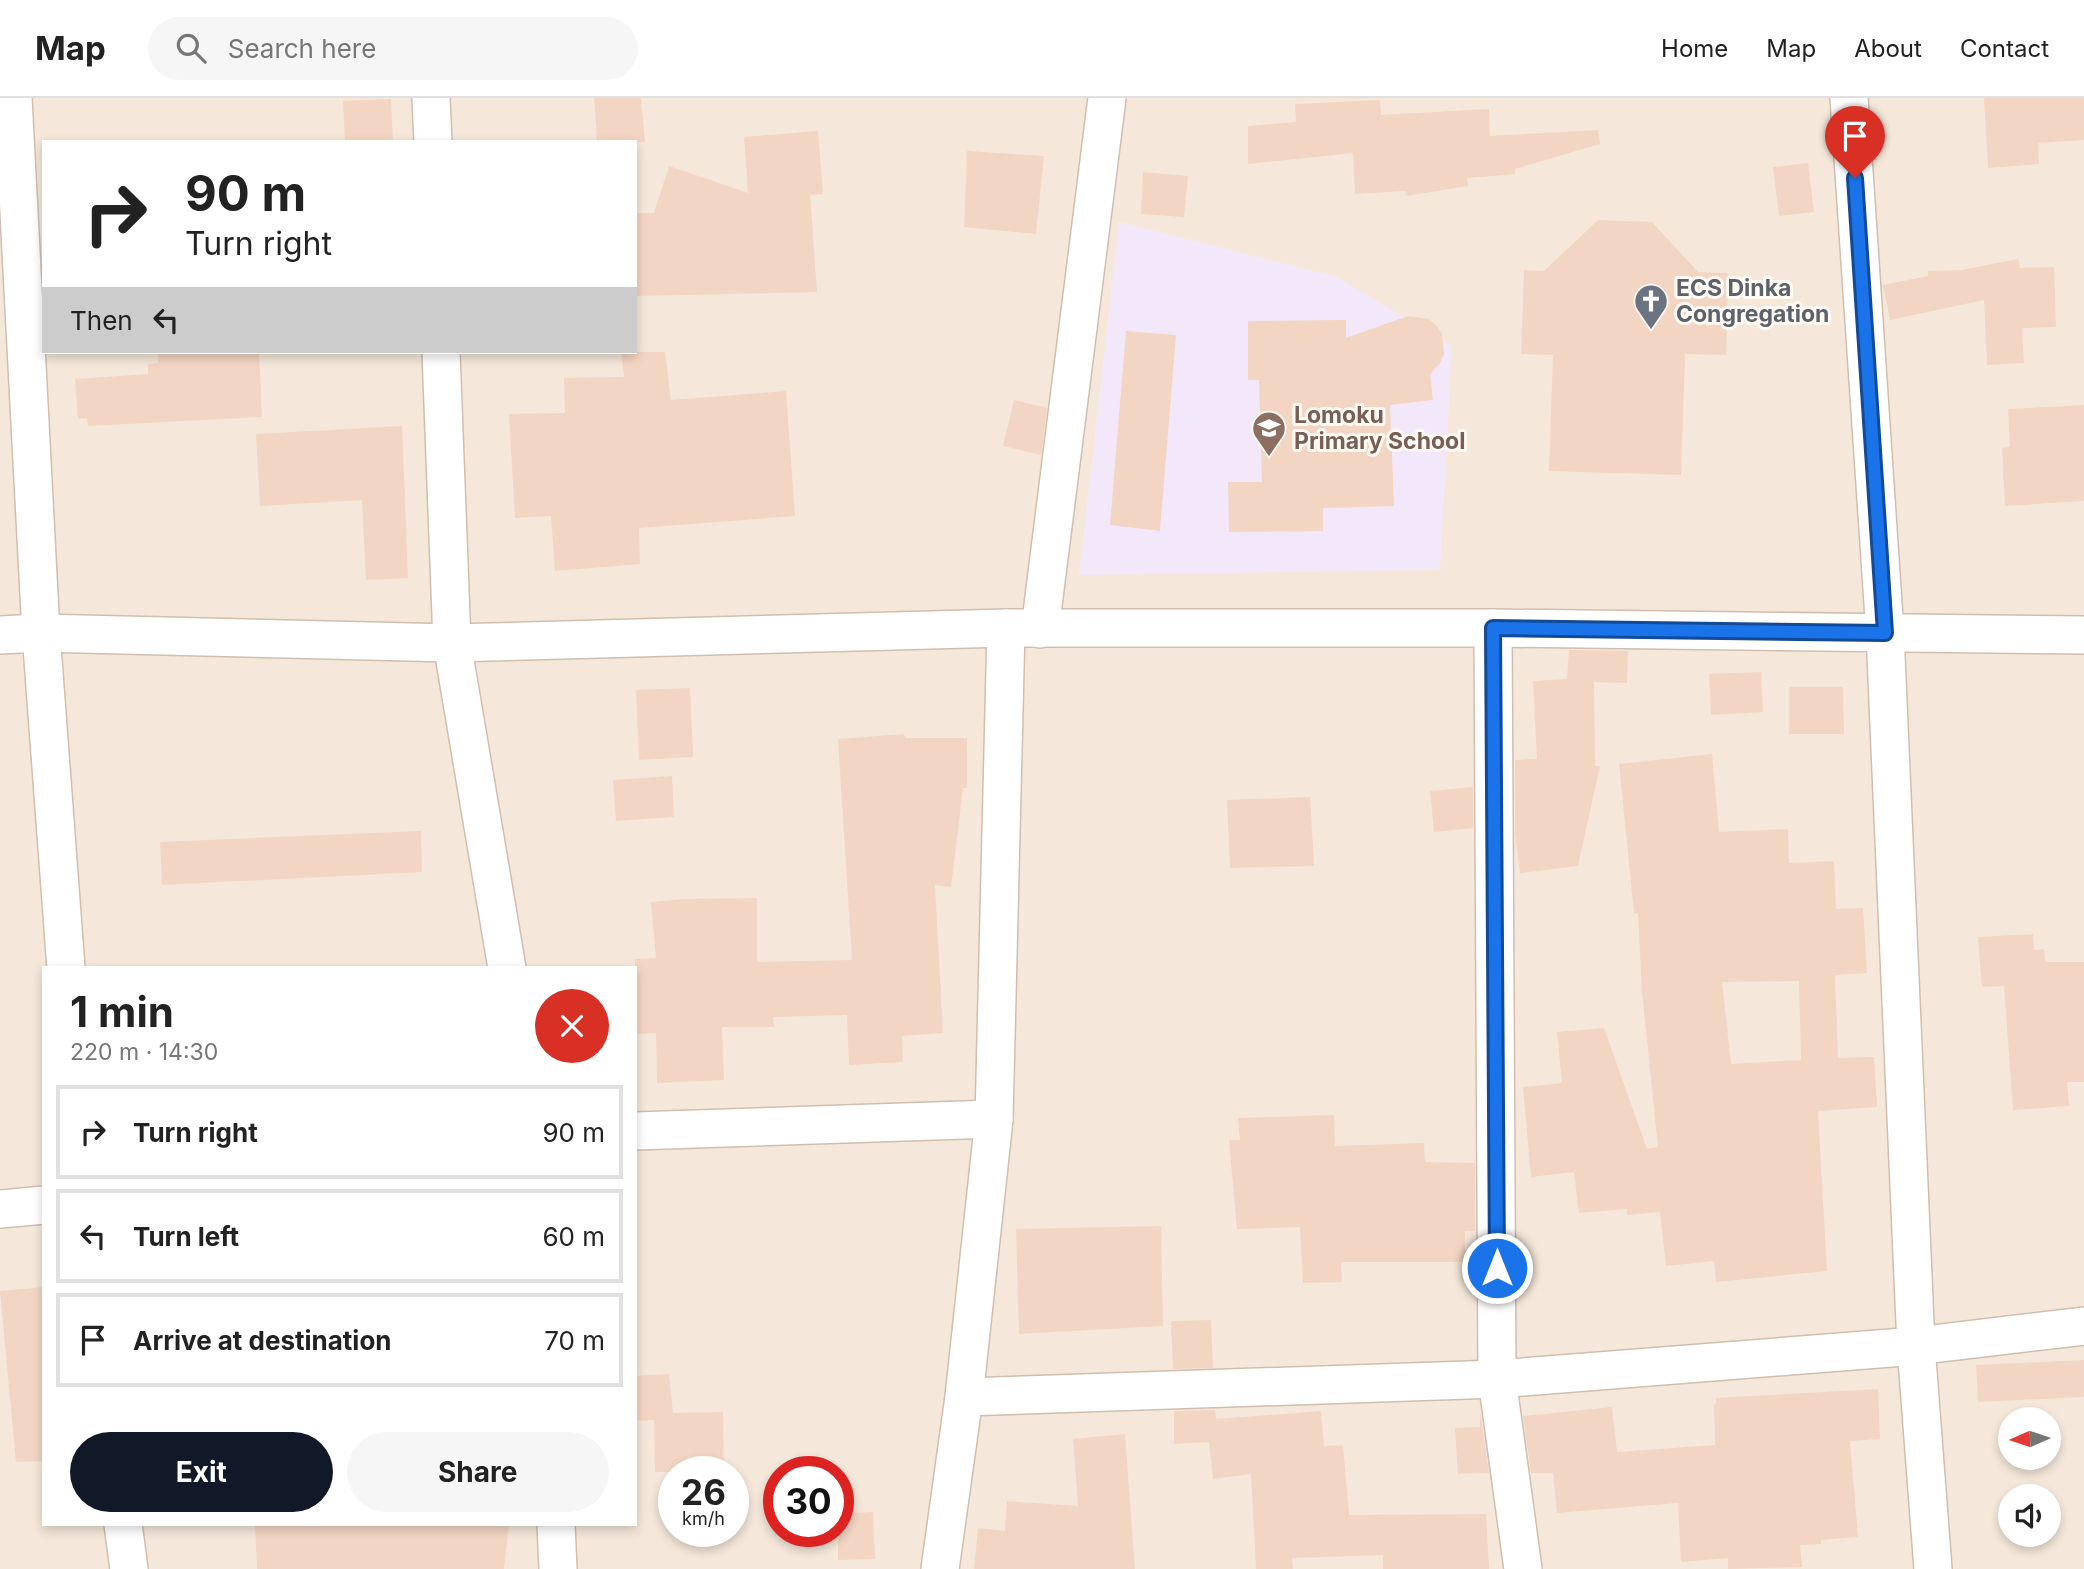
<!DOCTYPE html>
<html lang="en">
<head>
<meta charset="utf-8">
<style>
	:root { --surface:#fff; --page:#f6f6f6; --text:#222; --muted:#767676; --line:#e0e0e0; --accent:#111827 }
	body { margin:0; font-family:Inter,sans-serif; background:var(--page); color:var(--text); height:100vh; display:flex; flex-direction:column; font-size:26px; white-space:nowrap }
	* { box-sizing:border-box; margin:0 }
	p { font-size:23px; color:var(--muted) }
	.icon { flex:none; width:38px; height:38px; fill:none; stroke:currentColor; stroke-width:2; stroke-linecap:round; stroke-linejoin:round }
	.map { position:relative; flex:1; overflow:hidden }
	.side { position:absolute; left:42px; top:868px; width:595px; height:560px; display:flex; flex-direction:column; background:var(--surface); border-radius:0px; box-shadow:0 4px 10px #0003 }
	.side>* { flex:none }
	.banner { position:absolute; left:42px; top:42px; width:595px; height:214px; border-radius:0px; box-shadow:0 4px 10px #0003; background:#fff; color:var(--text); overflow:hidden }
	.needle { width:46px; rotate:267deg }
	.buttons { position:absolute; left:1998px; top:1309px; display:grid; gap:14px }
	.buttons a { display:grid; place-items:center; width:63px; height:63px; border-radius:50%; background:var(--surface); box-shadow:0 4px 10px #0003; font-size:35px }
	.speed { position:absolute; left:658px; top:1358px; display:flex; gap:14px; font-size:35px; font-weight:700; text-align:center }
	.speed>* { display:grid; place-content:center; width:91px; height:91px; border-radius:50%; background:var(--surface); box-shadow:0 4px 10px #0003; line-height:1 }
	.speed small { font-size:18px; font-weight:400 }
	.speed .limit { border:10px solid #d22; background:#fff; color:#111 }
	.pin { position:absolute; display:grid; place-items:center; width:60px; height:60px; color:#fff; margin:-72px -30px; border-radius:50% 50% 50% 0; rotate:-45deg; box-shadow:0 0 7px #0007 }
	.pin .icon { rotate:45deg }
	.me { position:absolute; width:77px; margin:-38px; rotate:0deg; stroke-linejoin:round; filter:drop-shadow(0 0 5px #0008) }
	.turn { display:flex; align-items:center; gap:24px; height:147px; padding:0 28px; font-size:32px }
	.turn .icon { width:91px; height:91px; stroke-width:2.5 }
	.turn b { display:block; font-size:49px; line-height:60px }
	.then { display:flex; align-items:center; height:66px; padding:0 28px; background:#0003; gap:14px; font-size:26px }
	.round { display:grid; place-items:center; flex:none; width:74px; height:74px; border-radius:37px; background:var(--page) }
	.headline { display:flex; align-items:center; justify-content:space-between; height:119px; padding:0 28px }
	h1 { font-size:42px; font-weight:700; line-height:52px }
	.primary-button { display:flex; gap:14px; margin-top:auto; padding:14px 28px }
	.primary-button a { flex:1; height:80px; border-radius:42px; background:var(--accent); color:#fff; font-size:28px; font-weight:700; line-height:80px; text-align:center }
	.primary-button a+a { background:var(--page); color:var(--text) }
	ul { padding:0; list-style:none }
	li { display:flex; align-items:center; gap:21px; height:94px; margin:0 14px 10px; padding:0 14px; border:4px solid var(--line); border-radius:0px }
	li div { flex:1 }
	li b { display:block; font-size:26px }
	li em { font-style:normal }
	header { display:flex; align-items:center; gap:42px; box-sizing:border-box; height:98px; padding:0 35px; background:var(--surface); border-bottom:2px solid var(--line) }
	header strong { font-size:33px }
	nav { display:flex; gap:38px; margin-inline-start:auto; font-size:24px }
	.search { width:490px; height:63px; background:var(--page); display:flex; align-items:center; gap:18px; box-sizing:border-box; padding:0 24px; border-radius:38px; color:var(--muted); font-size:26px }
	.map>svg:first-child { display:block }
	.residential { fill:#f5e8da; fill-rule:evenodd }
	.education { fill:#f3e8fa }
	.building { fill:#f3d5c3; fill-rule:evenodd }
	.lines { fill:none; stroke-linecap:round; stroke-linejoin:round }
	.minor-casing { stroke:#d1beb0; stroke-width:40 }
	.minor { stroke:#fff; stroke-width:37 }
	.route-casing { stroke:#114b97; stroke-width:18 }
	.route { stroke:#1a73e8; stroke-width:12 }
	.labels { text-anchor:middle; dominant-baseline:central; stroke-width:6; stroke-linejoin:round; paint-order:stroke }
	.worship-label { font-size:23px; font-weight:bold; fill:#5b616d; stroke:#fffaf3; text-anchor:start }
	.education-label { font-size:23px; font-weight:bold; fill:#785e54; stroke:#fffaf3; text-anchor:start }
</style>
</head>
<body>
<header>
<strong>Map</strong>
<div class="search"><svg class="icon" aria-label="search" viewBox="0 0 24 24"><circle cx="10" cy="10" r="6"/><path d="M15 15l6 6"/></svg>Search here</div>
<nav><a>Home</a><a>Map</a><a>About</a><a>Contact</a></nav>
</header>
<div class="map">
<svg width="2084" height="1471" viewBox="0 0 2084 1471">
	<rect width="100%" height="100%" fill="#fdf6ec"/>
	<path class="residential" d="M0 0H2084V1471H0ZM44 44H635V254H44ZM44 870H635V1426H44ZM2011 1321H2049V1360H2011ZM674 1374H733V1433H674ZM779 1374H838V1433H779ZM2011 1398H2049V1437H2011Z"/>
	<polygon class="education" points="1119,124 1337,179 1452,248 1440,472 1079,477"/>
	<g class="building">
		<polygon points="594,0 641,0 645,44 597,44"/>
		<polygon points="1984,0 2084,0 2084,42 2038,45 2039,66 1988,70"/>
		<polygon points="391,1 393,44 345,44 343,3"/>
		<polygon points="1380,2 1381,17 1489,11 1490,38 1598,32 1600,46 1515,71 1515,76 1467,80 1468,88 1406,98 1405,93 1355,96 1353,55 1248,66 1248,28 1296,24 1295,6"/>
		<polygon points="818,33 823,96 810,97 817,194 635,198 635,115 654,115 669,68 748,95 744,39"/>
		<polygon points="967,53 1044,58 1036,136 964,129"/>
		<polygon points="1808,65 1814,114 1779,118 1773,69"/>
		<polygon points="1143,74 1188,78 1184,119 1141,116"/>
		<polygon points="1598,122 1652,124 1698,174 1728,175 1726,257 1685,256 1681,377 1549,373 1553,257 1521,256 1524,172 1544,173"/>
		<polygon points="2018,161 2020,170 2054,169 2056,229 2022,230 2024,265 1987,267 1984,202 1890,222 1883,187 1928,178 1928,173 1962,172"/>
		<polygon points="1408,218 1429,221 1437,228 1442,236 1444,256 1440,265 1430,276 1433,302 1390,307 1394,408 1323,410 1323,433 1229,434 1228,384 1262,384 1259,282 1248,282 1248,223 1346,222 1346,240"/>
		<polygon points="1126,233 1176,237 1160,433 1110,427"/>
		<polygon points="158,254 259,254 262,319 88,328 87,320 78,321 75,281 148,276 148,266 158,265"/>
		<polygon points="621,254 665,254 671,302 786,293 795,418 639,430 640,466 555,473 551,418 515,420 509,316 565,315 564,280 624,279"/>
		<polygon points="1014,302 1047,310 1041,357 1003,348"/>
		<polygon points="2084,307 2084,403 2005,408 2002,350 2010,349 2008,311"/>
		<polygon points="402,328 408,480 366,482 362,402 260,408 256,336"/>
		<polygon points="1569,552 1628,553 1627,585 1594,584 1595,668 1600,668 1578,768 1520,775 1515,735 1515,662 1537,661 1533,583 1567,581"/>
		<polygon points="1761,574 1763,614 1711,617 1709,576"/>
		<polygon points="1789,589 1843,589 1844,636 1789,636"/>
		<polygon points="690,590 693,659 639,662 636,592"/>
		<polygon points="904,636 905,640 967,640 967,690 963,690 951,789 935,787 943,935 902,938 903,964 849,967 847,917 773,919 774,929 722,929 724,982 657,985 656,935 635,936 635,861 656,860 651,804 684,801 757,800 757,864 852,862 838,641"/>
		<path d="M1712 656 1719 734 1788 731 1789 765 1834 763 1836 811 1863 810 1867 875 1835 877 1838 960 1874 959 1877 1009 1818 1013 1827 1173 1716 1184 1714 1163 1666 1168 1660 1114 1627 1117V1111L1579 1115 1574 1074 1531 1079 1523 989 1562 985 1557 934 1604 930 1647 1051 1658 1049 1642 894 1638 815 1634 816 1619 666ZM1799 883 1801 962 1731 966 1722 884Z"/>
		<polygon points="672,678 674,719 616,723 613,682"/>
		<polygon points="1473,689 1473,730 1434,734 1430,693"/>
		<polygon points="1310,699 1314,768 1230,770 1227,702"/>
		<polygon points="421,733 422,774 162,787 160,744"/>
		<polygon points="2033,836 2034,852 2044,851 2045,864 2084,864 2084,984 2067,984 2069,1008 2013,1012 2004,888 1982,889 1978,839"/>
		<polygon points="1334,1017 1335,1048 1424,1045 1425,1064 1475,1065 1475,1133 1465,1133 1465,1164 1341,1164 1342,1184 1303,1185 1300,1129 1237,1131 1229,1042 1240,1042 1238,1020"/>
		<polygon points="1161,1128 1163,1228 1019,1236 1016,1131"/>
		<polygon points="44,1189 44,1363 16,1364 0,1193"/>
		<polygon points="1211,1222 1213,1270 1173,1271 1171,1223"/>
		<polygon points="2084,1262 2084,1299 1978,1304 1976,1267"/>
		<polygon points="669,1276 673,1315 723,1314 724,1374 655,1374 654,1322 635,1323 635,1278"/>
		<polygon points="1878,1291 1880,1341 1850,1343 1858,1439 1821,1442 1821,1446 1800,1447 1802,1469 1728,1471 1728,1460 1681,1464 1678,1405 1557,1415 1553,1375 1531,1375 1523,1318 1612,1309 1617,1354 1715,1347 1714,1306 1716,1306 1716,1300"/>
		<polygon points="1215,1312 1216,1321 1321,1313 1324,1348 1343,1347 1349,1417 1486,1416 1489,1471 1383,1471 1383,1457 1292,1460 1293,1471 1256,1471 1251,1376 1213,1381 1209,1344 1174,1346 1174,1313"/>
		<polygon points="1480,1313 1489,1375 1458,1376 1455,1330 1480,1329"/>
		<polygon points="1125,1336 1135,1471 974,1471 978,1430 1005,1433 1007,1403 1078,1408 1073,1341"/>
		<polygon points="873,1414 875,1461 838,1462 838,1416"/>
		<polygon points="255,1426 509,1426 504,1471 257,1471"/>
	</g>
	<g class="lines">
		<g class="minor-casing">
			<g id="minor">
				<polyline points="13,0 41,535 66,870"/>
				<polyline points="431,0 433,44"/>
				<polyline points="1849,0 1885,535 1916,1248 1933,1471"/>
				<polyline points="441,254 452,545 507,870"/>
				<polyline points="1493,530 1497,1281 1523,1471"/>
				<polyline points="1040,531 1107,0"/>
				<polyline points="0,537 41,535 452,545 1006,530 1493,530 2084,537"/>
				<polyline points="635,1033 994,1021"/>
				<polyline points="0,1111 44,1107"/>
				<polyline points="964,1299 1497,1281 1916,1248 2084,1228"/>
				<polyline points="123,1426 129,1471"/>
				<polyline points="556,1426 558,1471"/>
				<polyline points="940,1471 964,1299 994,1021 1006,530"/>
			</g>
		</g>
		<use href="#minor" class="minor"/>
	</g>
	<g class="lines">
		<g class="route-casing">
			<polyline id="route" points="1497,1170 1493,530 1885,535 1855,80"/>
		</g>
		<use href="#route" class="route"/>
	</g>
	<defs>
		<g id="church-pin" transform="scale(1.75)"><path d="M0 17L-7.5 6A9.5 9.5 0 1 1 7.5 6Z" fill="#6b7280" stroke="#fffaf3"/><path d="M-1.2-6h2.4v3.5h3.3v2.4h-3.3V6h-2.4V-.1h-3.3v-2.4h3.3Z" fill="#fff"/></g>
		<g id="school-pin" transform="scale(1.75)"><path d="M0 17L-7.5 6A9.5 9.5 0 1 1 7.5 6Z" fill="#8d6e63" stroke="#fffaf3"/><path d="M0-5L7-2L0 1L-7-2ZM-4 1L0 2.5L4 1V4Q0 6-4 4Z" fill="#fff"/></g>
	</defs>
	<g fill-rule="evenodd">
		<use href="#church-pin" x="1651" y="203"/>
		<use href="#school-pin" x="1269" y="330"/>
	</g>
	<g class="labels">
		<g class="worship-label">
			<text x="1676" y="190">ECS Dinka<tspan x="1676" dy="26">Congregation</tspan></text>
		</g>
		<g class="education-label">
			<text x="1294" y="317">Lomoku<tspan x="1294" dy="26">Primary School</tspan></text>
		</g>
	</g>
</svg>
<div class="buttons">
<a><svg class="needle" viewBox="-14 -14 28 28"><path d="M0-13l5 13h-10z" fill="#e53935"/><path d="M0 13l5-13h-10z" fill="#767676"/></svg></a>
<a><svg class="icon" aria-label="sound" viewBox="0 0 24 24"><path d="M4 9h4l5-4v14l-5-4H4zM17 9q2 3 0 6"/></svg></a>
</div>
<div class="speed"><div>26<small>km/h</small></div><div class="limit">30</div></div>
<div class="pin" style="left:1855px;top:80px;background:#d93025"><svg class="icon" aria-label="arrive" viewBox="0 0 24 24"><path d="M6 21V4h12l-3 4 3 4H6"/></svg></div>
<svg class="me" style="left:1497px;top:1170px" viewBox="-20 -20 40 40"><circle r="17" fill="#1a73e8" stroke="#fff" stroke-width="3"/><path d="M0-11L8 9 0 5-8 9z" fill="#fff"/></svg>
<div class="banner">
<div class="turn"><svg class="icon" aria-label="right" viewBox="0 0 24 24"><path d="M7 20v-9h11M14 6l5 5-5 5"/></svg><div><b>90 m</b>Turn right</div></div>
<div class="then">Then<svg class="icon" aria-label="left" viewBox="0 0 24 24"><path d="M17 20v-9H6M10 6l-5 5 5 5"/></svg></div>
</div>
<section class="side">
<div class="headline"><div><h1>1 min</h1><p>220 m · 14:30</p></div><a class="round" style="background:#d93025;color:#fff"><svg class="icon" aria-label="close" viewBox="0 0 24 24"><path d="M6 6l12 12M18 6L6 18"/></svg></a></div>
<ul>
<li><svg class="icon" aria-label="right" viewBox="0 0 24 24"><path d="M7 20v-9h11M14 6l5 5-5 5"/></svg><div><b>Turn right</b></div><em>90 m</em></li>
<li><svg class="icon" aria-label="left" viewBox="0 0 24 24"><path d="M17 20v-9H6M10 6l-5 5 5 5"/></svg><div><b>Turn left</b></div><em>60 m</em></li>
<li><svg class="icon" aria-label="arrive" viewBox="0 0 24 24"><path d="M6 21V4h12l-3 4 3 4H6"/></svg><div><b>Arrive at destination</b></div><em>70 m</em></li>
</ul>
<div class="primary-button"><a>Exit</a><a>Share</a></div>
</section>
</div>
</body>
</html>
